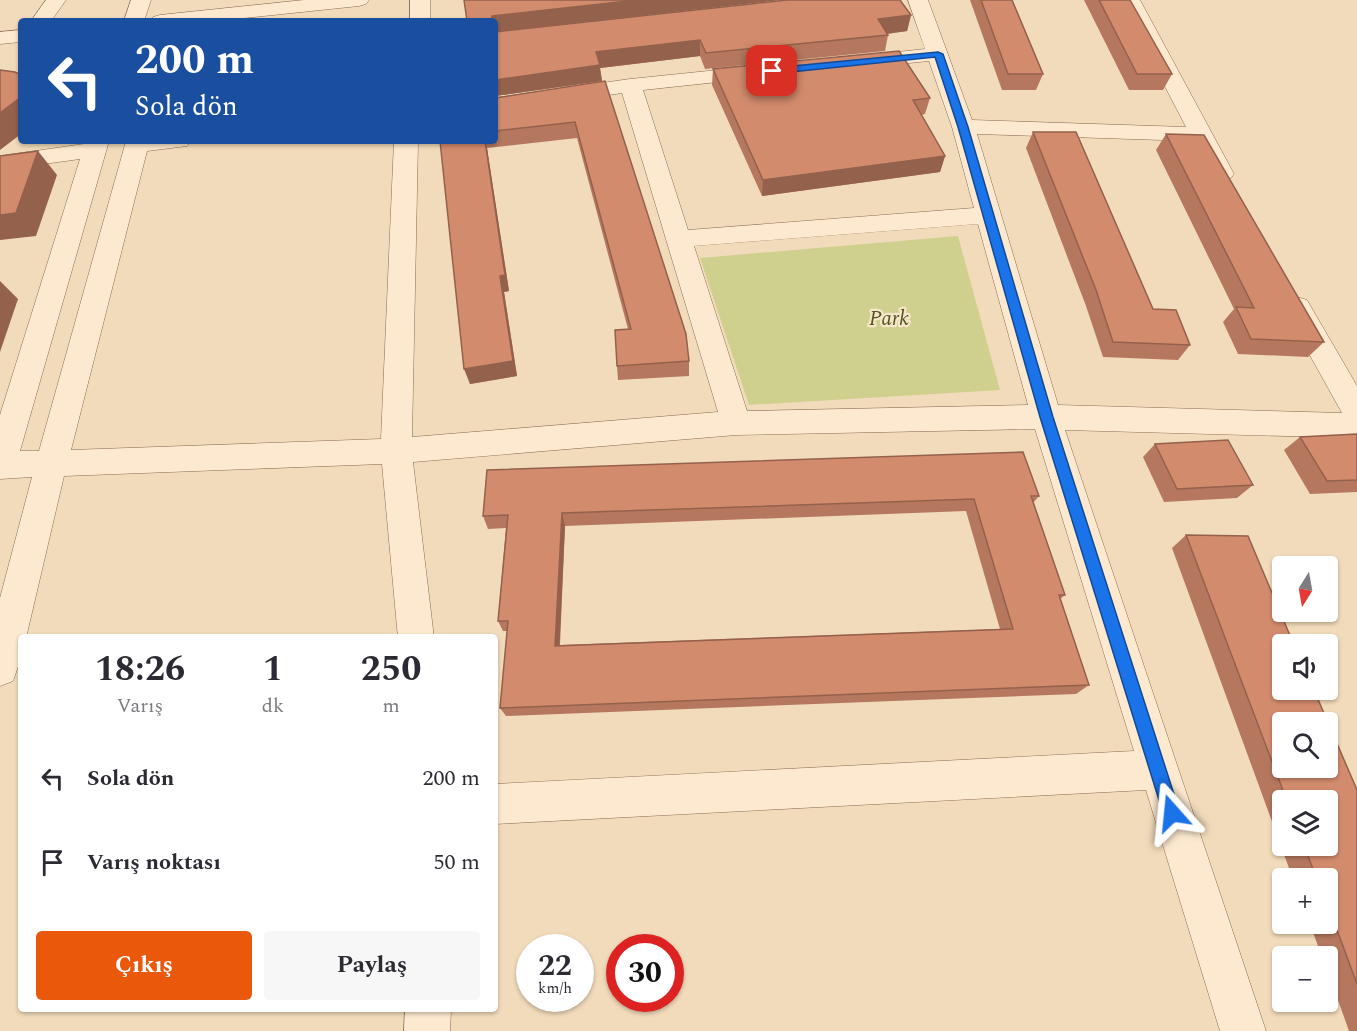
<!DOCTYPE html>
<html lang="tr">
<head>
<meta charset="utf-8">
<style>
	:root { --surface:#fff; --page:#f7f7f7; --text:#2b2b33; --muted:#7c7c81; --accent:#ea580c }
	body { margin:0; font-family:Spectral,serif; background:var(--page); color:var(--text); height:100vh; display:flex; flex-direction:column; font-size:22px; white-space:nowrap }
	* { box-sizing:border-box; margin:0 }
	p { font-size:20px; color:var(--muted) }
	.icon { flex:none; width:33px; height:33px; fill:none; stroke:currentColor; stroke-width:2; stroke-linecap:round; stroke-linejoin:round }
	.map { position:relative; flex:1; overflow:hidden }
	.drawer { position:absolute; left:18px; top:634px; width:480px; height:378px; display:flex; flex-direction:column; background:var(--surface); border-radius:6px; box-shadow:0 2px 4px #0004 }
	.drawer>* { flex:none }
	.banner { position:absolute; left:18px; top:18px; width:480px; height:126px; border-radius:6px; box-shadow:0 2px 4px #0004; background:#1a4fa0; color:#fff; overflow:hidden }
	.needle { width:39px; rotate:191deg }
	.buttons { position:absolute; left:1272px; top:556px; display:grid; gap:12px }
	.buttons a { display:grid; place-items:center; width:66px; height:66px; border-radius:6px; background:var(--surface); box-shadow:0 2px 4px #0004; font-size:30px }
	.speed { position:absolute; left:516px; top:934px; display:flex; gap:12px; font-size:30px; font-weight:700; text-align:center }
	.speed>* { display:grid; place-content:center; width:78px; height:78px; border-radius:50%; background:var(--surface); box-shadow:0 2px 4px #0004; line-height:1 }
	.speed small { font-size:15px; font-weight:400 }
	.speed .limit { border:9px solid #d22; background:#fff; color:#111 }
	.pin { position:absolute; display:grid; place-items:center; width:51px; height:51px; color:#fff; margin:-26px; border-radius:12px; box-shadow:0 3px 9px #0006 }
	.me { position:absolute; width:66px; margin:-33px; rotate:342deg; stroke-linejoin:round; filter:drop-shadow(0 0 4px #0008) }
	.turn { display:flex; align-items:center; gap:21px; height:126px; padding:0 18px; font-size:27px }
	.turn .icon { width:78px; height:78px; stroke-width:2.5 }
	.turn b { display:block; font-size:42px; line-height:51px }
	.eta { display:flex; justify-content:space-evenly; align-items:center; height:102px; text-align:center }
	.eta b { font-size:36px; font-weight:700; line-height:42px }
	.primary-button { display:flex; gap:12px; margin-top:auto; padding:12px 18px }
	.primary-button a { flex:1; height:69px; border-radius:6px; background:var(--accent); color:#fff; font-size:24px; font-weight:700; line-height:69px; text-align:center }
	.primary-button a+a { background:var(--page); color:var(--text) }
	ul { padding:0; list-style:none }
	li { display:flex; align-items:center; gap:18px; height:84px; padding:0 18px }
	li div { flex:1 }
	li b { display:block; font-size:22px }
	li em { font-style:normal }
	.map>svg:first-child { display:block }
	.green { fill:#d0d08e }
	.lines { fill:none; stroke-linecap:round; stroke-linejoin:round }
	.minor-casing { stroke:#8a6a53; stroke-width:1 }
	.minor { fill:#fce9cf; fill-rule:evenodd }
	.wall { fill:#b5785e; fill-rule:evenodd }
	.shaded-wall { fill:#94614c }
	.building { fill:#d38b6d; stroke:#94614c; stroke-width:1.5; fill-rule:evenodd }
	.route { fill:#1a73e8; stroke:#114b97; stroke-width:1.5 }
	.labels { text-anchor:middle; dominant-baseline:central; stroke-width:4.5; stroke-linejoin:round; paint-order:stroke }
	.park-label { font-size:21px; font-style:italic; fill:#4f561f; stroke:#f8e6cb }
</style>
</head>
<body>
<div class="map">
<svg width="1357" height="1031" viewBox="0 0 1357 1031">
	<rect width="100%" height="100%" fill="#f2dbbb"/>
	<polygon class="green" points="958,236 1000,390 749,405 700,258"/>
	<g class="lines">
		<g class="minor-casing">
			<g id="minor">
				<polygon points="46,0 66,0 51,21 31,21"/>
				<polygon points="131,0 151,0 144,21 124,21"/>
				<polygon points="304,0 369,0 366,4 359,6 216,21 150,21 153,17 160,15"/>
				<rect x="410" y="0" width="20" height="21"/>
				<path d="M908 0H928L972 120 1186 127 1120 0H1140L1234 174 1230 179 1222 181 1214 179 1193 141 977 134 1058 405 1342 413 1283 307 1287 300 1297 297 1307 300 1357 386V438L1065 430 1266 1031H1220L1146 790 495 824V784L1134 751 1035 429 736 435 413 462 434 638H398L382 464 64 476 26 638H21V658L13 681 0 686V598L32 477 0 479V415L80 159 0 170V156L84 144 85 141H109L20 451H39L126 141H191L187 146 147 151 71 450 381 439 394 141H418L412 437 718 412 622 93 495 112V98L630 79 757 66 765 67 768 72 765 77 643 90 688 230 974 208 952 127 929 61 860 68 853 66 849 62 853 58 860 56 925 49ZM978 224 1028 405 747 411 694 246Z"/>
				<polygon points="21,30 21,42 0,44 0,32"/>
				<polygon points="405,1010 451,1010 450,1031 404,1031"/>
			</g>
		</g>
		<use href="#minor" class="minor"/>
	</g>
	<g class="wall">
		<polygon points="970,0 1012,0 1043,74 1036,90 1002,90"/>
		<polygon points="1084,0 1130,0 1172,74 1163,90 1129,90"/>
		<polygon points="911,15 907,31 888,34 888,35 885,51 705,69 700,56 600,68 602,81 495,96 495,32"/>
		<polygon points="713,69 930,98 925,114 921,115 945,156 940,172 762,196 712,85"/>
		<polygon points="605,81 689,361 689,376 618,380 617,366 628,329 577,138 487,148 509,291 504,292 517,376 470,384 440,141 495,141 495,98"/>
		<polygon points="1033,132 1153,309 1190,345 1178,360 1103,357 1086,306 1026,148"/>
		<polygon points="1166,134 1324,342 1308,357 1238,354 1223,322 1234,309 1156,150"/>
		<polygon points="1357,434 1357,492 1310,494 1284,450 1300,437"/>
		<polygon points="1155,444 1253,485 1237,498 1164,502 1143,457"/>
		<path d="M1039 496 1033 503 1065 595 1060 599 1089 685 1076 694 506 716 500 708 507 631H503L498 621 506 528 488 529 483 516ZM966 511 1000 629 560 645 565 526Z"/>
		<path d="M1186 535 1357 790V1031H1349L1328 972V957H1322L1310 924H1328V879H1293L1172 548ZM1282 801H1328V846H1282Z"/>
	</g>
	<g class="shaded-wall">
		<polygon points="637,0 781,0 495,32 495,21 491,21 492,16"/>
		<polygon points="911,15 907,31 875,35 878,19"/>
		<polygon points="700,40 700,56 600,68 602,81 495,96 495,80 596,52"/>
		<polygon points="21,97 21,134 0,150 0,113"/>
		<polygon points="485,141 487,148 509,291 504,292 517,376 470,384 464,369 500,276"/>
		<polygon points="38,151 57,175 36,236 0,240 0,215"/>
		<polygon points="945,156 940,172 762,196 763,180"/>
		<polygon points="0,281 18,299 0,352"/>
		<polygon points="562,513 565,526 559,655 555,646"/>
	</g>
	<g class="building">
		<polygon points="464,0 637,0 492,16 491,21 467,21"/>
		<polygon points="787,0 900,0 911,15 878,19 888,35 706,53 700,40 596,52 600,65 495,80 495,32"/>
		<polygon points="981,0 1012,0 1043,74 1008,74"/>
		<polygon points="1099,0 1130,0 1172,74 1137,74"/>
		<polygon points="899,51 930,98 913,100 945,156 763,180 713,69"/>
		<polygon points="0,70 15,72 21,75 21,97 0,113"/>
		<polygon points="605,81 686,334 689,361 617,366 615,330 631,329 575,122 495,131 495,98"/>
		<polygon points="1033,132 1076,132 1153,309 1176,310 1190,345 1113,342 1096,290"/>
		<polygon points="1166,134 1204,135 1324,342 1251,339 1236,307 1254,308"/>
		<polygon points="440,141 485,141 505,275 500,276 513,361 464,369"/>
		<polygon points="38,151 16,213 0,215 0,156"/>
		<polygon points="1357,434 1357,480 1327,481 1300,437"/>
		<polygon points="1228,440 1253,485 1177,489 1155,444"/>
		<path d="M1023 452 1039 496H1031L1065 595H1059L1089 685 500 708 508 621H498L508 515 483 516 487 470ZM974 499 1013 629 555 646 562 513Z"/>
		<path d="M1186 535 1248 536 1294 645H1282V690H1314L1357 790V984L1328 906V879H1317L1304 846H1328V801H1287ZM1282 723H1328V768H1282Z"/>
	</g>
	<polygon class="route" points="938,52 943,54 968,127 1053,417 1180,813 1178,819 1172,822 1166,819 1163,813 1040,417 958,127 935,57 772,74 768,71 772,68"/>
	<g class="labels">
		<g class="park-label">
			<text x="889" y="319">Park</text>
		</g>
	</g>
</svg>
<div class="buttons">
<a><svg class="needle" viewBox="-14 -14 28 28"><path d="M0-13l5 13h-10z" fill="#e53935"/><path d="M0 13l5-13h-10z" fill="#7c7c81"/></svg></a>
<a><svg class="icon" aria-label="sound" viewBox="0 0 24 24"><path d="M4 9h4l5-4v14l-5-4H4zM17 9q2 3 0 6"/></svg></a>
<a><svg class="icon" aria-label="search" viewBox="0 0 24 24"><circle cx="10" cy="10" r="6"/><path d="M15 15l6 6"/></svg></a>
<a><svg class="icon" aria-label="layers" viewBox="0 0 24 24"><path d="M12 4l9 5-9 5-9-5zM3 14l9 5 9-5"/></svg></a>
<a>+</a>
<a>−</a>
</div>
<div class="speed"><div>22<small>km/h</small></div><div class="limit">30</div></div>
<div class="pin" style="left:772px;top:71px;background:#d93025"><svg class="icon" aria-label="arrive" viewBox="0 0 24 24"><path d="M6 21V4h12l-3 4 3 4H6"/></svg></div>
<svg class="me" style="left:1172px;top:813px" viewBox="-20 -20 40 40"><path d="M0-17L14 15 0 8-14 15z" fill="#1a73e8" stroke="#fff" stroke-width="4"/></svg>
<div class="banner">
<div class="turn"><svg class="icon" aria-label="left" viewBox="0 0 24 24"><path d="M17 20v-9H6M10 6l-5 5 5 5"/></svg><div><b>200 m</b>Sola dön</div></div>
</div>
<section class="drawer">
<div class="eta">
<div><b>18:26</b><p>Varış</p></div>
<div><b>1</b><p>dk</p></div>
<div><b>250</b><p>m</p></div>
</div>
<ul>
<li><svg class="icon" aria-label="left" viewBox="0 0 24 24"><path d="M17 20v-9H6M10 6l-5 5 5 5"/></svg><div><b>Sola dön</b></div><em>200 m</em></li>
<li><svg class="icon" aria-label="arrive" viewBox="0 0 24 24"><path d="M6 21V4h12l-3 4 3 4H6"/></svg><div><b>Varış noktası</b></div><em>50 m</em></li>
</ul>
<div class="primary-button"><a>Çıkış</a><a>Paylaş</a></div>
</section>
</div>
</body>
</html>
